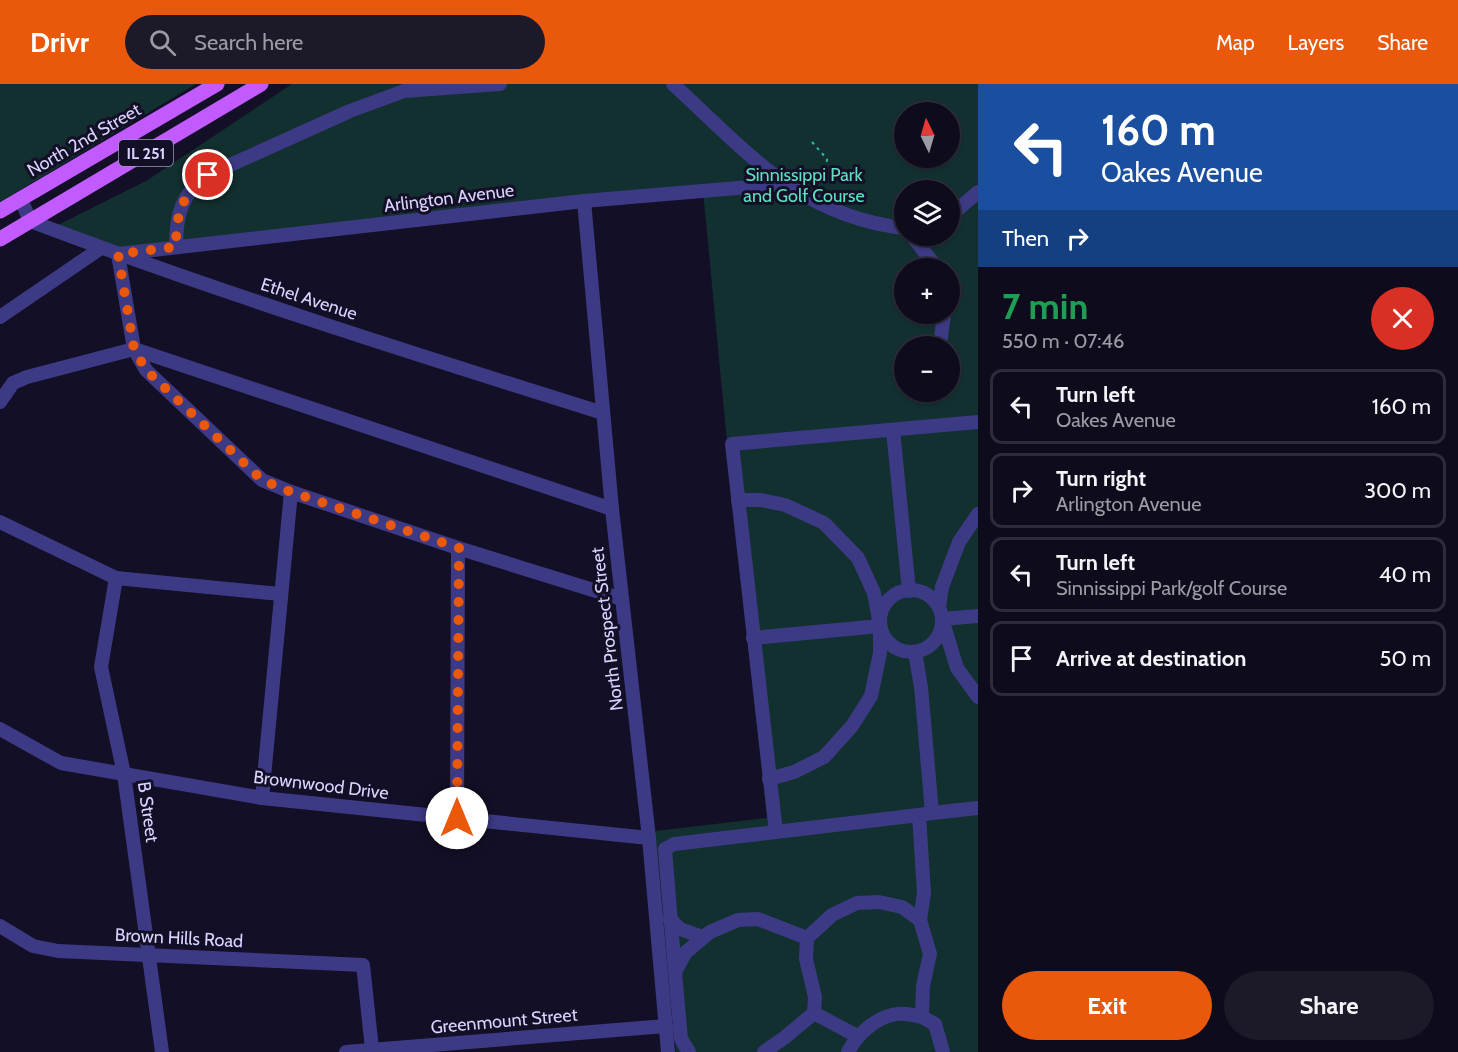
<!DOCTYPE html>
<html lang="en">
<head>
<meta charset="utf-8">
<style>
	:root { --surface:#0e0b1c; --page:#1c1929; --text:#f1f3f6; --muted:#9b9ba3; --line:#2e2b3b; --accent:#ea580c }
	body { margin:0; font-family:Cabin,sans-serif; background:var(--page); color:var(--text); height:100vh; display:flex; flex-direction:column; font-size:22px; white-space:nowrap }
	* { box-sizing:border-box; margin:0 }
	p { font-size:20px; color:var(--muted) }
	.icon { flex:none; width:33px; height:33px; fill:none; stroke:currentColor; stroke-width:2; stroke-linecap:round; stroke-linejoin:round }
	.map { position:relative; flex:1; overflow:hidden }
	.drawer { display:flex; flex-direction:column; background:var(--surface); width:480px }
	.drawer>* { flex:none }
	.hud { background:#1a4fa0; color:#fff; overflow:hidden }
	.needle { width:39px; rotate:355deg }
	.controls { position:absolute; left:894px; top:18px; display:grid; gap:12px }
	.controls a { display:grid; place-items:center; width:66px; height:66px; border-radius:50%; background:var(--surface); box-shadow:0 2px 4px #0004,0 0 0 2px var(--line); font-size:30px }
	.pin { position:absolute; display:grid; place-items:center; width:51px; height:51px; color:#fff; margin:-26px; border:3px solid #fff; border-radius:50%; box-shadow:0 2px 6px #0007 }
	.me { position:absolute; width:66px; margin:-33px; rotate:0deg; stroke-linejoin:round; filter:drop-shadow(0 0 4px #0008) }
	.turn { display:flex; align-items:center; gap:21px; height:126px; padding:0 24px; font-size:27px }
	.turn .icon { width:78px; height:78px; stroke-width:2.5 }
	.turn b { display:block; font-size:42px; line-height:51px }
	.then { display:flex; align-items:center; height:57px; padding:0 24px; background:#0003; gap:12px; font-size:22px }
	.round { display:grid; place-items:center; flex:none; width:63px; height:63px; border-radius:32px; background:var(--page) }
	.headline { display:flex; align-items:center; justify-content:space-between; height:102px; padding:0 24px }
	h1 { font-size:36px; font-weight:700; line-height:45px; color:#1e9e55 }
	.primary-button { display:flex; gap:12px; margin-top:auto; padding:12px 24px }
	.primary-button a { flex:1; height:69px; border-radius:36px; background:var(--accent); color:#fff; font-size:24px; font-weight:700; line-height:69px; text-align:center }
	.primary-button a+a { background:var(--page); color:var(--text) }
	ul { padding:0; list-style:none }
	li { display:flex; align-items:center; gap:18px; height:75px; margin:0 12px 9px; padding:0 12px; border:3px solid var(--line); border-radius:12px }
	li div { flex:1 }
	li b { display:block; font-size:22px }
	li em { font-style:normal }
	header { display:flex; align-items:center; gap:36px; box-sizing:border-box; height:84px; padding:0 30px; background:var(--accent); color:#fff }
	header strong { font-size:28px }
	nav { display:flex; gap:33px; margin-inline-start:auto; font-size:21px }
	.search { width:420px; height:54px; background:var(--page); display:flex; align-items:center; gap:15px; box-sizing:border-box; padding:0 21px; border-radius:33px; color:var(--muted); font-size:22px }
	main { display:flex; flex:1; min-height:0 }
	.map>svg:first-child { display:block }
	.green { fill:#12302f; fill-rule:evenodd }
	.lines { fill:none; stroke-linecap:round; stroke-linejoin:round }
	.path { stroke:#2fb8b0; stroke-width:2; stroke-dasharray:3 4.5; stroke-linecap:butt }
	.minor { stroke:#3d3a85; stroke-width:14 }
	.major { stroke:#c25bff; stroke-width:15 }
	.route { stroke:#ea580c; stroke-width:10; stroke-dasharray:0 18 }
	.labels { text-anchor:middle; dominant-baseline:central; stroke-width:6; stroke-linejoin:round; paint-order:stroke }
	.shield { fill:#130f26; stroke:#9e99be; stroke-width:1.5 }
	.shield-label { font-size:16px; font-weight:bold; fill:#d9d4ff }
	.street-label { font-size:18px; fill:#d9d4ff; stroke:#130f26 }
	.park-label { font-size:18px; fill:#5fe0c0; stroke:#130f26 }
</style>
</head>
<body>
<header>
<strong>Drivr</strong>
<div class="search"><svg class="icon" aria-label="search" viewBox="0 0 24 24"><circle cx="10" cy="10" r="6"/><path d="M15 15l6 6"/></svg>Search here</div>
<nav><a>Map</a><a>Layers</a><a>Share</a></nav>
</header>
<main>
<div class="map">
<svg width="978" height="968" viewBox="0 0 978 968">
	<rect width="100%" height="100%" fill="#130f26"/>
	<g class="green">
		<polygon points="0,0 196,0 0,118"/>
		<path d="M292 0H978V968H676L655 747 767 734 727 358 703 107 118 170 58 141 146 97ZM904 28H950V74H904ZM904 106H950V152H904ZM904 184H950V230H904ZM904 262H950V308H904Z"/>
	</g>
	<g class="lines">
		<polyline class="path" points="812,58 827,75 826,87 819,104"/>
		<g class="minor">
			<path d="M673 0C746 67 799 132 904 144"/>
			<path d="M21 115 30 137C218 208 411 269 603 329"/>
			<polyline points="584,117 612,425 649,754 668,968"/>
			<polyline points="950,132 978,108"/>
			<polyline points="912,152 937,184"/>
			<path d="M176 163C176 131 181 110 208 91L350 27 404 7 500 0"/>
			<polyline points="118,170 584,117 785,100"/>
			<polyline points="118,170 134,265 146,286 262,396 291,408 458,464 622,515"/>
			<polyline points="0,233 101,164"/>
			<polyline points="940,261 944,230"/>
			<polyline points="0,318 13,299 27,293 134,265 612,425"/>
			<polyline points="893,346 909,507"/>
			<polyline points="738,416 761,416 785,421 824,439 858,474 874,509 880,542 880,569 871,612 852,642 824,673 794,688 769,695"/>
			<polyline points="0,438 116,494 280,510"/>
			<polyline points="116,494 101,583 124,690 162,968"/>
			<circle cx="911" cy="537" r="31"/>
			<polyline points="939,523 942,503 959,458 978,430"/>
			<polyline points="978,532 942,535 957,584 978,613"/>
			<polyline points="753,554 880,542"/>
			<polyline points="915,568 921,603 932,729 978,724"/>
			<polyline points="0,645 61,679 262,714 649,754"/>
			<polyline points="262,714 291,408"/>
			<polyline points="457,734 458,464"/>
			<polyline points="776,748 732,360 978,338"/>
			<polyline points="670,835 680,845 703,853"/>
			<polyline points="920,836 930,870 923,902 922,933 935,940 943,968"/>
			<polyline points="0,842 33,862 58,867 363,881 372,965"/>
			<polyline points="675,888 665,765 674,760 919,731"/>
			<polyline points="814,929 857,952"/>
			<polyline points="346,968 666,942"/>
			<polyline points="689,968 681,955 675,888 686,868 710,848 738,836 758,835 807,854 832,831 857,819 879,818 902,823 920,836 924,809 919,731 932,729"/>
			<polyline points="764,968 784,954 814,929 815,913 806,875 807,854"/>
			<path d="M848 968C856 952 874 935 892 931 901 928 913 931 922 933"/>
		</g>
		<g class="major">
			<polyline points="0,127 217,0"/>
			<polyline points="0,155 261,0"/>
		</g>
	</g>
	<g class="lines">
		<path class="route" d="M208 91C181 110 176 131 176 163L118 170 134 265 146 286 262 396 291 408 459 464 457 734"/>
	</g>
	<g class="labels">
		<rect class="shield" x="119" y="56" width="54" height="26" rx="4.5"/>
		<g class="shield-label">
			<text x="146" y="69">IL 251</text>
		</g>
		<g class="street-label">
			<text transform="translate(84 56) rotate(-30)">North 2nd Street</text>
			<text transform="translate(449 114) rotate(-7)">Arlington Avenue</text>
			<text transform="translate(309 215) rotate(18)">Ethel Avenue</text>
			<text transform="translate(607 545) rotate(-97)">North Prospect Street</text>
			<text transform="translate(321 701) rotate(7)">Brownwood Drive</text>
			<text transform="translate(148 728) rotate(82)">B Street</text>
			<text transform="translate(179 854) rotate(3)">Brown Hills Road</text>
			<text transform="translate(504 937) rotate(-5)">Greenmount Street</text>
		</g>
		<g class="park-label">
			<text x="804" y="91">Sinnissippi Park<tspan x="804" dy="21">and Golf Course</tspan></text>
		</g>
	</g>
</svg>
<div class="controls">
<a><svg class="needle" viewBox="-14 -14 28 28"><path d="M0-13l5 13h-10z" fill="#e53935"/><path d="M0 13l5-13h-10z" fill="#9b9ba3"/></svg></a>
<a><svg class="icon" aria-label="layers" viewBox="0 0 24 24"><path d="M12 4l9 5-9 5-9-5zM3 14l9 5 9-5"/></svg></a>
<a>+</a>
<a>−</a>
</div>
<div class="pin" style="left:208px;top:91px;background:#d93025"><svg class="icon" aria-label="arrive" viewBox="0 0 24 24"><path d="M6 21V4h12l-3 4 3 4H6"/></svg></div>
<svg class="me" style="left:457px;top:734px" viewBox="-20 -20 40 40"><circle r="19" fill="#fff"/><path d="M0-13L10 11 0 6-10 11z" fill="#ea580c"/></svg>
</div>
<section class="drawer">
<div class="hud">
<div class="turn"><svg class="icon" aria-label="left" viewBox="0 0 24 24"><path d="M17 20v-9H6M10 6l-5 5 5 5"/></svg><div><b>160 m</b>Oakes Avenue</div></div>
<div class="then">Then<svg class="icon" aria-label="right" viewBox="0 0 24 24"><path d="M7 20v-9h11M14 6l5 5-5 5"/></svg></div>
</div>
<div class="headline"><div><h1>7 min</h1><p>550 m · 07:46</p></div><a class="round" style="background:#d93025;color:#fff"><svg class="icon" aria-label="close" viewBox="0 0 24 24"><path d="M6 6l12 12M18 6L6 18"/></svg></a></div>
<ul>
<li><svg class="icon" aria-label="left" viewBox="0 0 24 24"><path d="M17 20v-9H6M10 6l-5 5 5 5"/></svg><div><b>Turn left</b><p>Oakes Avenue</p></div><em>160 m</em></li>
<li><svg class="icon" aria-label="right" viewBox="0 0 24 24"><path d="M7 20v-9h11M14 6l5 5-5 5"/></svg><div><b>Turn right</b><p>Arlington Avenue</p></div><em>300 m</em></li>
<li><svg class="icon" aria-label="left" viewBox="0 0 24 24"><path d="M17 20v-9H6M10 6l-5 5 5 5"/></svg><div><b>Turn left</b><p>Sinnissippi Park/golf Course</p></div><em>40 m</em></li>
<li><svg class="icon" aria-label="arrive" viewBox="0 0 24 24"><path d="M6 21V4h12l-3 4 3 4H6"/></svg><div><b>Arrive at destination</b></div><em>50 m</em></li>
</ul>
<div class="primary-button"><a>Exit</a><a>Share</a></div>
</section>
</main>
</body>
</html>
